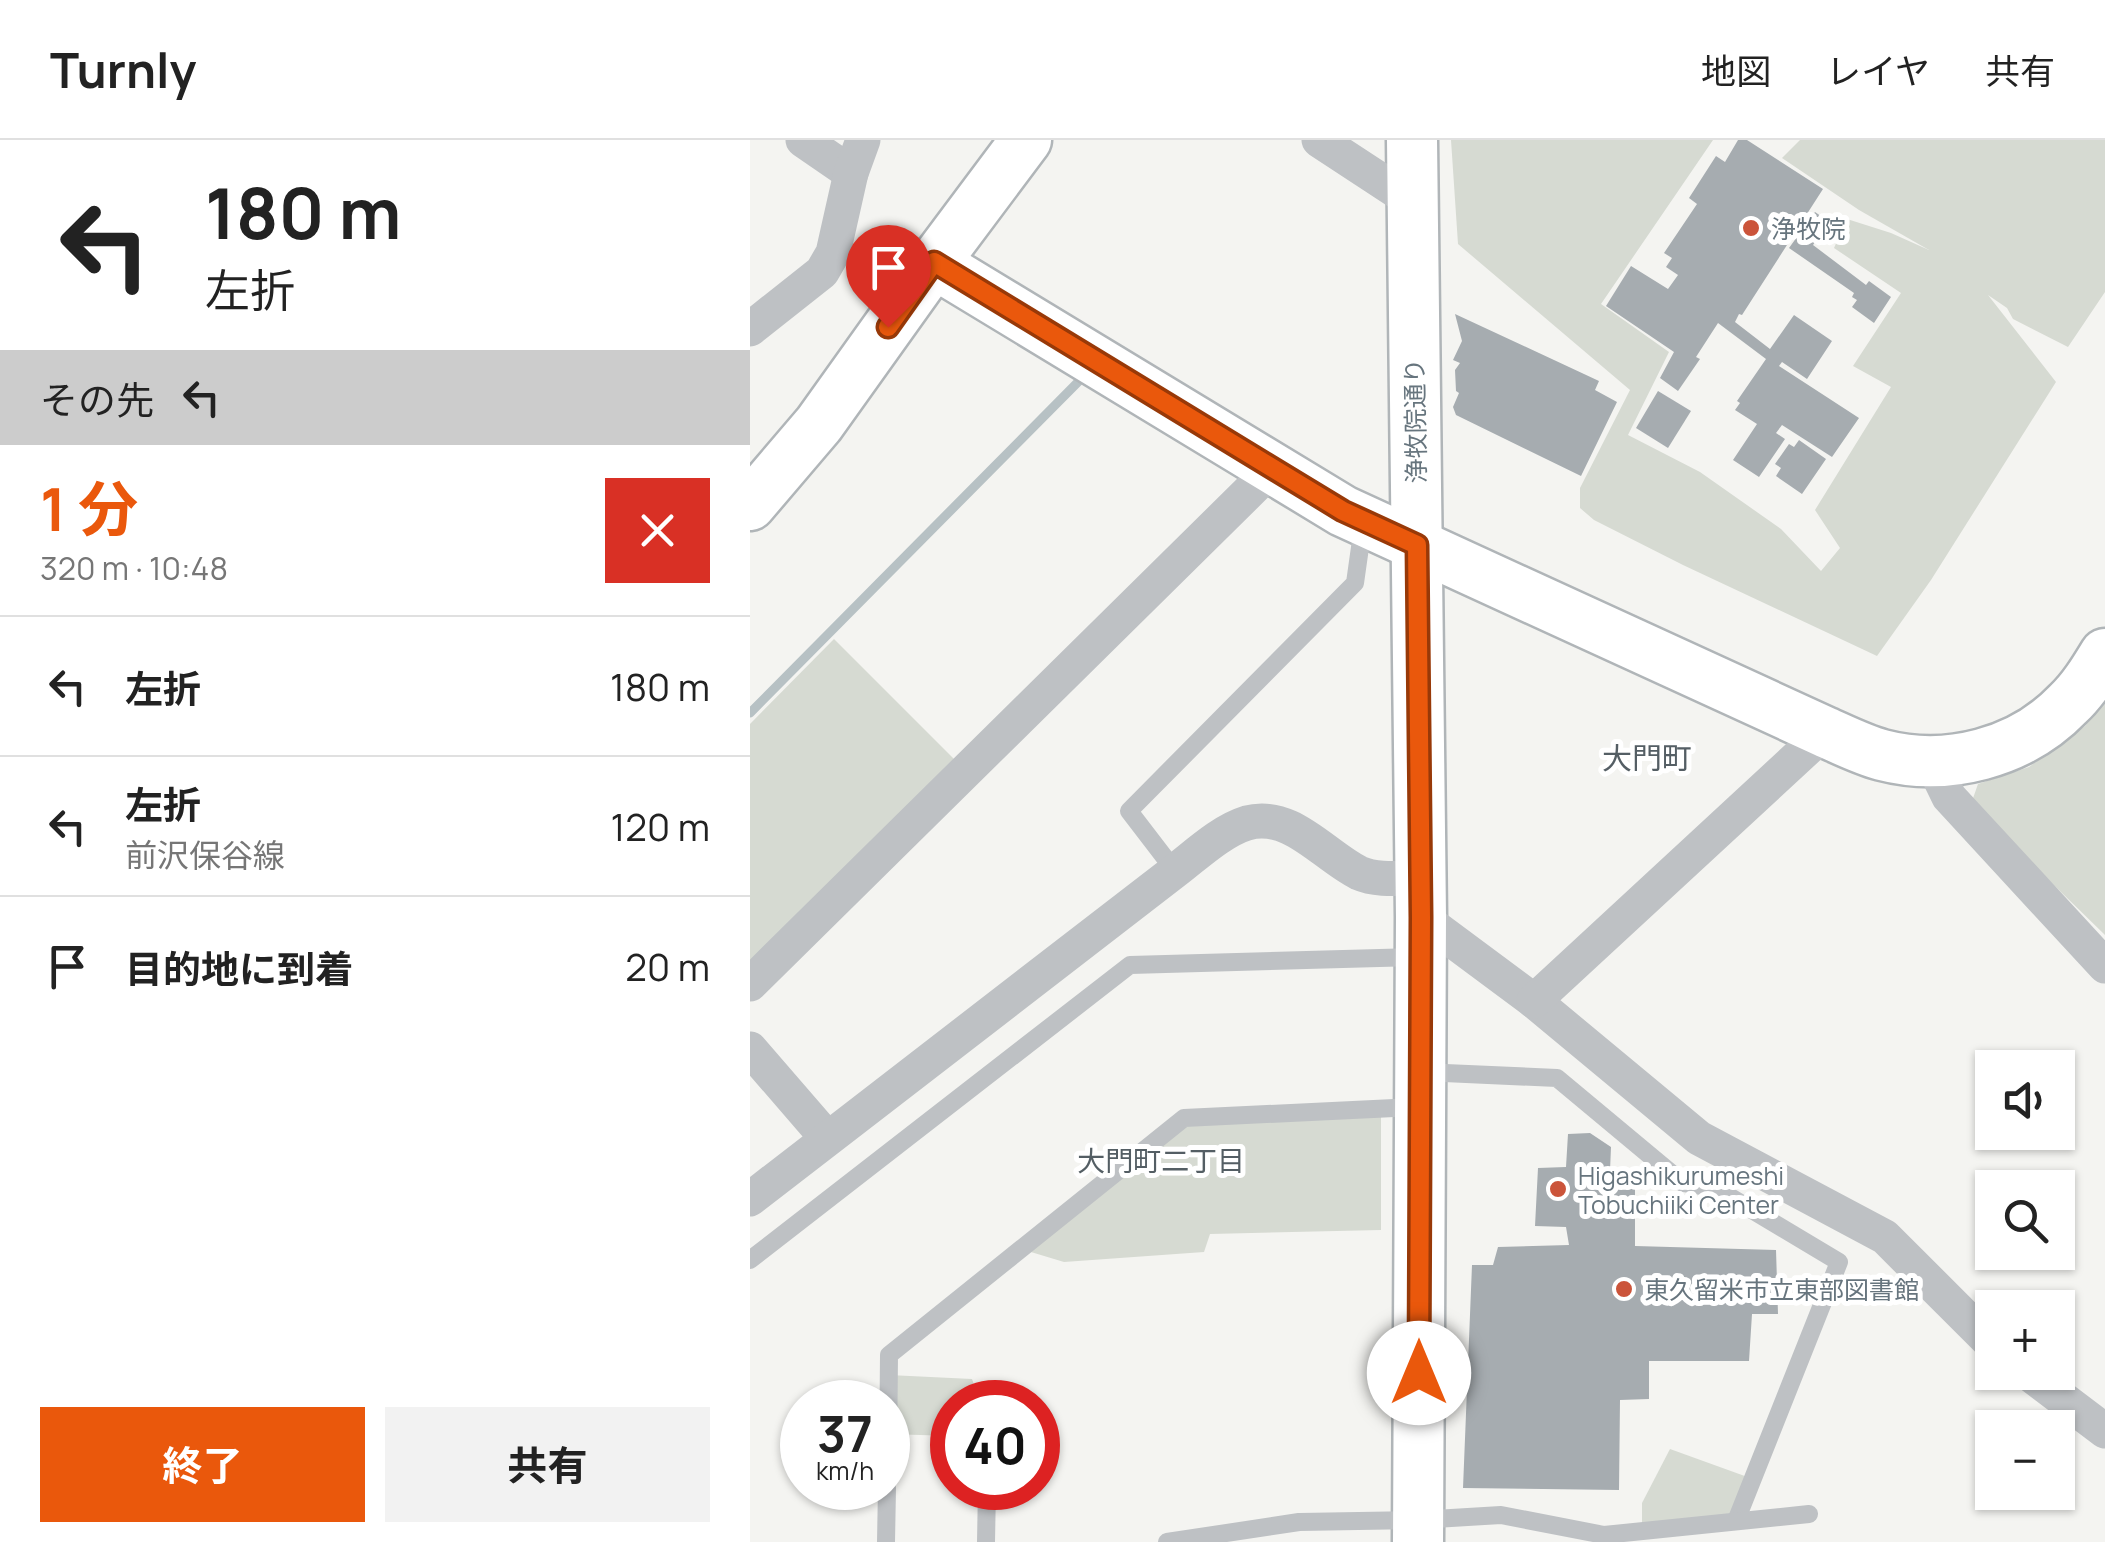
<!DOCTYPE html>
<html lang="ja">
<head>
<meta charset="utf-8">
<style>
	:root { --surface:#fff; --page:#f2f2f2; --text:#222; --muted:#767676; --line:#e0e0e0; --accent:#ea580c }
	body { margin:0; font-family:Manrope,"Noto Sans JP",sans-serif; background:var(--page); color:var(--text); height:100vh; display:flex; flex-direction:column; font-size:38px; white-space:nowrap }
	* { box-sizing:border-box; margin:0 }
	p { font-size:32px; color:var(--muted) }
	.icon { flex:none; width:55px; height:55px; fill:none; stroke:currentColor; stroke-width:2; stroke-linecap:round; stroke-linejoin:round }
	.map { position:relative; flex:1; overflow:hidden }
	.panel { display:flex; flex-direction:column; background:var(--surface); width:750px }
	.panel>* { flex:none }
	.hud { background:#fff; color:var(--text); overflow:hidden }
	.tools { position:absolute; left:1225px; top:910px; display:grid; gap:20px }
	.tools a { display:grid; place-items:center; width:100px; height:100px; border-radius:0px; background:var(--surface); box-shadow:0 2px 8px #0004; font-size:50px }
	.speed { position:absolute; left:30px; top:1240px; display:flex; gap:20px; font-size:50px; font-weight:700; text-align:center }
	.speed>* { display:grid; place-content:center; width:130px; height:130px; border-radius:50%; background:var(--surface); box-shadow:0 2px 8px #0004; line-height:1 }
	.speed small { font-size:25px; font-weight:400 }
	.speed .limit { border:15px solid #d22; background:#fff; color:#111 }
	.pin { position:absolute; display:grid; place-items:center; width:85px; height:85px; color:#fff; margin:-102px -42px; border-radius:50% 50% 50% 0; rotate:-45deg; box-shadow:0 0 10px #0007 }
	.pin .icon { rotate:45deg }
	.me { position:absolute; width:110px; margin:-55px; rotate:0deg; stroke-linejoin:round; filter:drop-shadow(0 0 8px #0008) }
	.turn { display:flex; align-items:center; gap:35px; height:210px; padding:0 40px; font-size:45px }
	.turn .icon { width:130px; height:130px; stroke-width:2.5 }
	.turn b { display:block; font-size:70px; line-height:85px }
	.then { display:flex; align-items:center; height:95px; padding:0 40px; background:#0003; gap:20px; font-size:38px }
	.round { display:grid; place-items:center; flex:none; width:105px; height:105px; border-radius:0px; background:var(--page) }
	.head { display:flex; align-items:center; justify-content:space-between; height:170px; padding:0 40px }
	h1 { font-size:60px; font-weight:700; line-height:75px; color:var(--accent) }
	.primary-button { display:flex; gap:20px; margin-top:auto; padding:20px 40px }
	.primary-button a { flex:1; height:115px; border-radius:0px; background:var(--accent); color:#fff; font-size:40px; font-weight:700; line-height:115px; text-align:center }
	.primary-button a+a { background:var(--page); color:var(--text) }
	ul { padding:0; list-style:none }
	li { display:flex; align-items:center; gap:30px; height:140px; padding:0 40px; border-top:2px solid var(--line) }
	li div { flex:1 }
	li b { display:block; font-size:38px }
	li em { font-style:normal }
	header { display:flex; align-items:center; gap:60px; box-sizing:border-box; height:140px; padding:0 50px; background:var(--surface); border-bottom:2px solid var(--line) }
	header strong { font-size:48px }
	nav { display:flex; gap:55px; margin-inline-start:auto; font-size:35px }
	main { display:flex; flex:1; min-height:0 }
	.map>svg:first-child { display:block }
	.green { fill:#d6dad2 }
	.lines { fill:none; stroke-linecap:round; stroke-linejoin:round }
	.stream { stroke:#b7c1c4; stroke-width:9 }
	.building { fill:#a6acb0 }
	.secondary-casing { stroke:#b0b5b8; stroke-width:55 }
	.lane { stroke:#bec1c4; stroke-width:18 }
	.street { stroke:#bec1c4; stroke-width:35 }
	.secondary { stroke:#fff; stroke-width:50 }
	.route-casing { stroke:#983908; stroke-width:25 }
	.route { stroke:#ea580c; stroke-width:18 }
	.poi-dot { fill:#cb543a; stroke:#fff; stroke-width:4 }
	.labels { text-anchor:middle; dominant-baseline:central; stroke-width:10; stroke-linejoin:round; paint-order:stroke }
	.poi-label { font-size:25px; fill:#67757e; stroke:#fff; text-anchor:start }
	.street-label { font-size:25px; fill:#67757e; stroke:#fff }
	.neighbourhood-label { font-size:28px; fill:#545e64; stroke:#fff }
	.quarter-label { font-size:30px; fill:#545e64; stroke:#fff }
</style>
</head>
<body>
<header>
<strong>Turnly</strong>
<nav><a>地図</a><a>レイヤ</a><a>共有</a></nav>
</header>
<main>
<section class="panel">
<div class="hud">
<div class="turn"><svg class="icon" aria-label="left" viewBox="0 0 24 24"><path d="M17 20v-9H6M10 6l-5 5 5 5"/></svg><div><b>180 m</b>左折</div></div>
<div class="then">その先<svg class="icon" aria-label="left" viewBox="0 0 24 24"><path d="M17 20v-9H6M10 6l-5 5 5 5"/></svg></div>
</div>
<div class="head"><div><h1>1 分</h1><p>320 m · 10:48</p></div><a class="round" style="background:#d93025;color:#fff"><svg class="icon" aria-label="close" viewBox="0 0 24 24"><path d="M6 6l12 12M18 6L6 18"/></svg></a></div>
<ul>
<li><svg class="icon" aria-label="left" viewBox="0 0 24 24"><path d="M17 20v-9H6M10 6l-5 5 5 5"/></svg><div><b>左折</b></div><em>180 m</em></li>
<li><svg class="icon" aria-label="left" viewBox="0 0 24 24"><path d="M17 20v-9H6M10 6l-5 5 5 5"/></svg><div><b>左折</b><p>前沢保谷線</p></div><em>120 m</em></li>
<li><svg class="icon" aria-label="arrive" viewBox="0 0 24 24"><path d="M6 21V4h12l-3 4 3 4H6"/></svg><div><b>目的地に到着</b></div><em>20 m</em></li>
</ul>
<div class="primary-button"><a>終了</a><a>共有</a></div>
</section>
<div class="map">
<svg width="1355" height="1402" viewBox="0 0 1355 1402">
	<rect width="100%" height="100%" fill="#f4f4f1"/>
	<g class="green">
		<polygon points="701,0 963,0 851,164 919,212 878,295 950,332 1031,389 1071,431 1090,408 1065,370 1141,247 1103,226 1151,153 1084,108 1097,79 1141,93 1179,110 1109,70 1032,18 1050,0 1355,0 1355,152 1318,207 1263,179 1257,168 1238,155 1306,242 1181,440 1127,516 933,425 844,380 830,368 830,348 880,250 708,104"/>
		<polygon points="84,499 214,629 0,835 0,584"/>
		<polygon points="1355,562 1355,795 1221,664 1228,644 1279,627 1335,586"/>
		<polygon points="631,975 631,1090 460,1094 454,1112 314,1122 271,1109 434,978"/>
		<polygon points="139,1235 222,1239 230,1262 202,1262 202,1296 138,1294"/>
		<polygon points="920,1309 1003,1339 986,1381 892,1391 892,1363"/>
	</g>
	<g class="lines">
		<polyline class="stream" points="0,573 330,240"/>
	</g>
	<g class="building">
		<polygon points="988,0 997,0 1073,49 992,175 989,174 985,182 1020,209 1044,175 1082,201 1057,239 1032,222 1029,226 1109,278 1082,317 1032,285 1026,293 1035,299 1009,337 983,320 1007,284 985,270 990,263 987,261 1016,219 968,183 946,217 950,219 928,251 910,238 924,212 856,166 881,126 918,149 928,135 916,127 922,118 914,113 947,64 939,58 966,16 975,22"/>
		<polygon points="1065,72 1088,88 1082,97 1073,90 1063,105 1116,145 1119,141 1141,157 1124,183 1102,167 1107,160 1102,157 1104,153 1039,108"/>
		<polygon points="705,174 849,241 845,250 867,262 831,336 706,275 703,267 709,253 706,251 705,230 710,223 703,220 712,201"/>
		<polygon points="908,251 941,271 918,308 886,288"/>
		<polygon points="1049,300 1076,319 1052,354 1026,336 1031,328 1025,324 1039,304 1044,307"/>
		<polygon points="840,993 861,1007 860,1031 885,1038 885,1106 1026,1110 1028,1174 1002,1174 999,1221 899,1221 899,1259 870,1260 869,1350 713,1348 722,1125 743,1125 748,1107 819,1105 816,1087 785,1086 788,1028 816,1027 818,994"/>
	</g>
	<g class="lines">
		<g class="secondary-casing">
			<g id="secondary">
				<polyline points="662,0 671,777 668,1402"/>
				<path d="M184 123 593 371 1075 592C1093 600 1113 610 1132 615 1197 632 1271 613 1318 564 1333 550 1344 532 1355 514"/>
				<polyline points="0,365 69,284 184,123 276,0"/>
			</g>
		</g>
		<g class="lane">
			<polyline points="425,731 379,671 605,443 613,386"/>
			<polyline points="672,932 807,938 933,1043 967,1049 1089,1122 986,1381"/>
			<polyline points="0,1120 380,825 666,817"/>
			<polyline points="138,1320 139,1215 434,978 665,967"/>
			<polyline points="136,1402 137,1348"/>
			<polyline points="236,1402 237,1348"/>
			<polyline points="417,1402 549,1382 668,1380 751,1375 854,1395 1059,1374"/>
		</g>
		<g class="street">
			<polyline points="53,0 101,33"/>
			<polyline points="569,0 662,61"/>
			<polyline points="0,189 72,132 83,113 101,33 113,0"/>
			<polyline points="1182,622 1199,657 1355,826"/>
			<polyline points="671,777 784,861 949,998 1135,1097 1242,1204"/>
			<polyline points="0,844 522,329"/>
			<polyline points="784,861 1075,592"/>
			<polyline points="0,909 77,998"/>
			<path d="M0 1059 425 731C446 715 471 691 497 683 541 671 573 715 609 733 627 741 651 738 671 738"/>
			<polyline points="1277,1232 1355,1291"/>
		</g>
		<use href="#secondary" class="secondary"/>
	</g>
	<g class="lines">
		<g class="route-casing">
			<polyline id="route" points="138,187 184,122 593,371 667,405 671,777 669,1233"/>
		</g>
		<use href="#route" class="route"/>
	</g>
	<g class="poi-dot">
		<circle cx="1001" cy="88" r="10"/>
		<circle cx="808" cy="1049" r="10"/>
		<circle cx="874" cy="1149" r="10"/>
	</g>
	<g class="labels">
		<g class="poi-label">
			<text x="1021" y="88">浄牧院</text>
			<text x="828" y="1035">Higashikurumeshi<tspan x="828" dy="29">Tobuchiiki Center</tspan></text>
			<text x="894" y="1149">東久留米市立東部図書館</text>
		</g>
		<g class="street-label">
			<text transform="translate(665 281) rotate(-91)">浄牧院通り</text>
		</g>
		<g class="neighbourhood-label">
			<text x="411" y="1020">大門町二丁目</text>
		</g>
		<g class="quarter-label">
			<text x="897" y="617">大門町</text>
		</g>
	</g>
</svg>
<div class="tools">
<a><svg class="icon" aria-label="sound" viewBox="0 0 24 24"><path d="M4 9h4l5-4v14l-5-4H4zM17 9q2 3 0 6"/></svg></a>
<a><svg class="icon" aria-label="search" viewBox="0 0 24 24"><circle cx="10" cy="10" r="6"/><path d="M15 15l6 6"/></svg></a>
<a>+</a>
<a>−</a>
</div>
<div class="speed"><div>37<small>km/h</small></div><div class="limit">40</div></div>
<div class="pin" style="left:138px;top:187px;background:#d93025"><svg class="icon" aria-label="arrive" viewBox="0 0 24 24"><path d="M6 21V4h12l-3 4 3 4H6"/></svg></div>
<svg class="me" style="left:669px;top:1233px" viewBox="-20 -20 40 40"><circle r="19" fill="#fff"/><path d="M0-13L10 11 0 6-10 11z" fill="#ea580c"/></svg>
</div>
</main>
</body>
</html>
